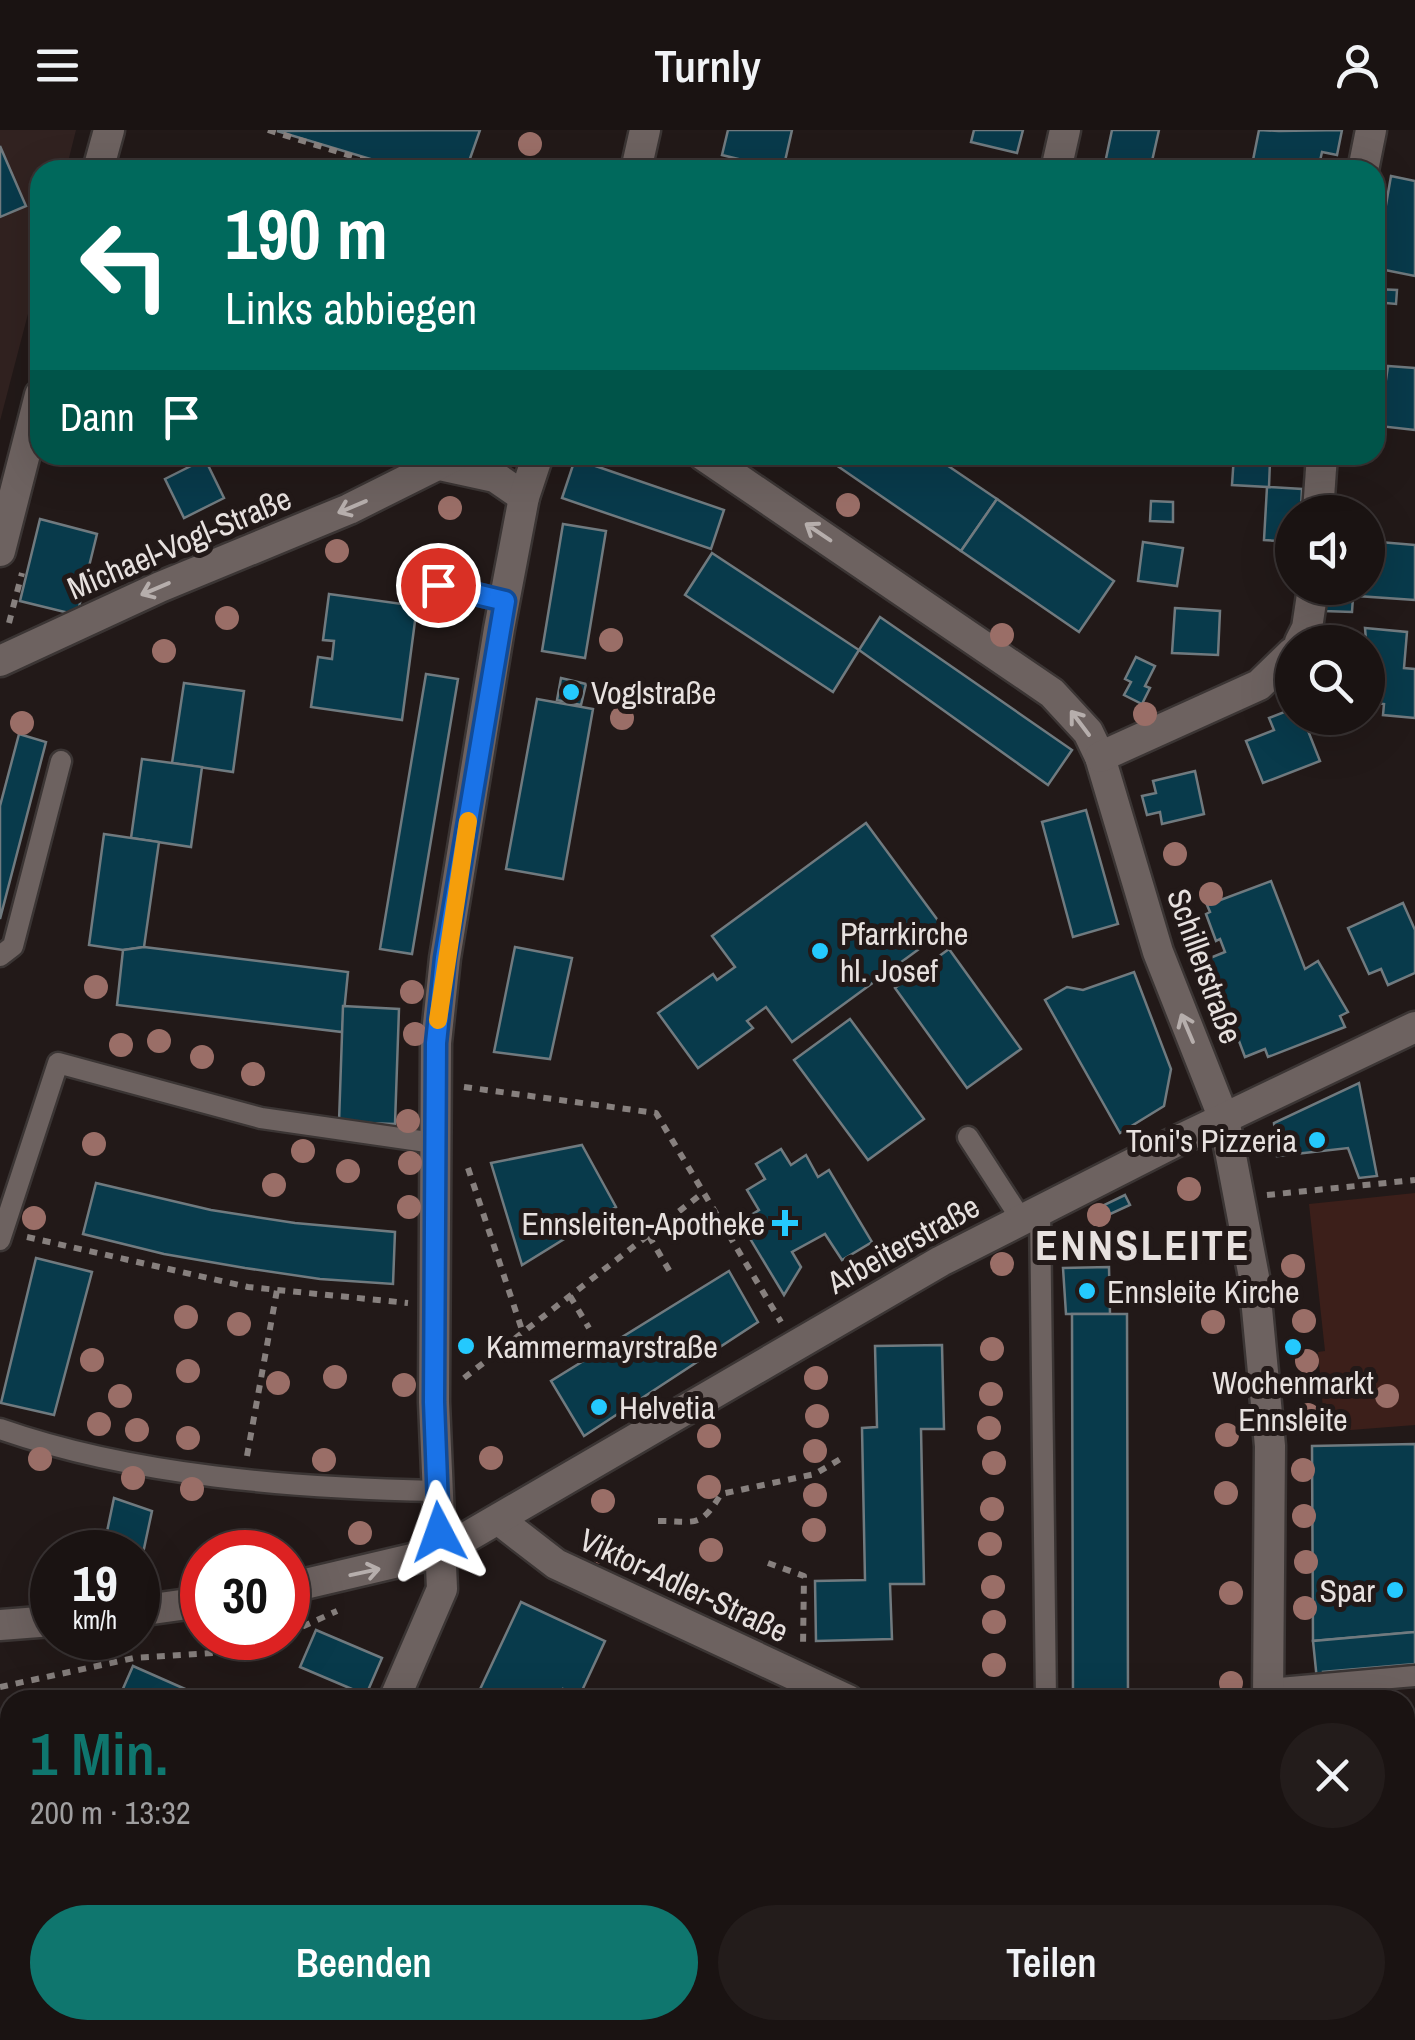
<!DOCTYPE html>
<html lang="de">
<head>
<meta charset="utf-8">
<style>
	:root { --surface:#1a1312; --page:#231c1b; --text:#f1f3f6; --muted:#9f9e9f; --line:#383232; --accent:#0f766e }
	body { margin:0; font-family:"Archivo Narrow",sans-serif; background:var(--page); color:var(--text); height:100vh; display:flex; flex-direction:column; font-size:38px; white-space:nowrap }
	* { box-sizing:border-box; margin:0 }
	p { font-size:32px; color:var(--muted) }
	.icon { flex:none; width:55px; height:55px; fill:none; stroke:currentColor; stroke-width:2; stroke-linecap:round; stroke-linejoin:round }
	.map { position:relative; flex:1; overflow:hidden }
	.drawer { position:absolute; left:0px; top:1560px; width:1415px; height:350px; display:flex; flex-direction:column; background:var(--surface); border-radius:30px 30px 0 0; box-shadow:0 10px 40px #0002,0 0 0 2px var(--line) }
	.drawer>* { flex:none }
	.guide { position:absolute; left:30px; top:30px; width:1355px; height:305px; border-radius:30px; box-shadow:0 10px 40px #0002,0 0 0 2px var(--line); background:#00695c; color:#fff; overflow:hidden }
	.tools { position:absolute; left:1275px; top:365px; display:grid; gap:20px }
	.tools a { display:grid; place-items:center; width:110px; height:110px; border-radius:50%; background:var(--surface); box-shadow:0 10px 40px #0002,0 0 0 2px var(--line); font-size:50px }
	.speed { position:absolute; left:30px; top:1400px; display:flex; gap:20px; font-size:50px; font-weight:700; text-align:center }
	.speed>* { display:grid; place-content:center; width:130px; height:130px; border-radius:50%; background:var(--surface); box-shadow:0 10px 40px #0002,0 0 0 2px var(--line); line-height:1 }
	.speed small { font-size:25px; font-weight:400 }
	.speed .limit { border:15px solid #d22; background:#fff; color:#111 }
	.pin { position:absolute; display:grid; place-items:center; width:85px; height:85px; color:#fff; margin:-42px; border:5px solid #fff; border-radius:50%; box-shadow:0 2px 10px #0007 }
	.me { position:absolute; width:110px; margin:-55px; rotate:356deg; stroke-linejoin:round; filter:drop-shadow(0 0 8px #0008) }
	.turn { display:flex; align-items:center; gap:35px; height:210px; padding:0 30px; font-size:45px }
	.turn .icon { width:130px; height:130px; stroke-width:2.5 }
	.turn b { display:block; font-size:70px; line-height:85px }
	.then { display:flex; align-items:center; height:95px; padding:0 30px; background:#0003; gap:20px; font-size:38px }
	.round { display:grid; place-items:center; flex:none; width:105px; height:105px; border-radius:52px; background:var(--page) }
	.summary { display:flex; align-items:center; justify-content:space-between; height:170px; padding:0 30px }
	h1 { font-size:60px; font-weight:600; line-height:75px; color:var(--accent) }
	.action { display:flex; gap:20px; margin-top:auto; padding:20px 30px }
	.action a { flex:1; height:115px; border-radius:60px; background:var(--accent); color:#fff; font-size:40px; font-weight:600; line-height:115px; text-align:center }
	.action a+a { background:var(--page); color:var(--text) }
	header { display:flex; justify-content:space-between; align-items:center; height:130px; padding:0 30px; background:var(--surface); font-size:45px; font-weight:600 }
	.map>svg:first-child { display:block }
	.built { fill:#312220 }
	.green { fill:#3c1f1a }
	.building { fill:#083a4b; stroke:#707a7f; stroke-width:2.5 }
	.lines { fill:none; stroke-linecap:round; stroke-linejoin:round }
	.lane-casing { stroke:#3b3534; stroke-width:25 }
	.street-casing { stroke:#3b3534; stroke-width:35 }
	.secondary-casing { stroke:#3b3534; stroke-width:35 }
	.path { stroke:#87807e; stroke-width:6; stroke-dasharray:8 8; stroke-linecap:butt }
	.lane { stroke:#6d6260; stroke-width:20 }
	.street { stroke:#6d6260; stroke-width:30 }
	.secondary { stroke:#6d6260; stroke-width:30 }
	.tree { fill:#9a6e67 }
	.oneway { stroke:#b6aeac }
	.route-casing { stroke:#114b97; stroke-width:25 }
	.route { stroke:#1a73e8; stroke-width:18 }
	.slow { stroke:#f59e0b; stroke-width:18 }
	.poi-dot { fill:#24c9fe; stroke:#221918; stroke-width:4 }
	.labels { text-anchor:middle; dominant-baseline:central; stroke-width:10; stroke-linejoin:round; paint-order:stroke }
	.street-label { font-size:32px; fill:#e7e1df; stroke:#221918 }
	.poi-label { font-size:32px; fill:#e7e1df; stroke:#221918; text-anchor:start }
	.district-label { font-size:42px; font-weight:bold; letter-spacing:2.5px; fill:#e7e1df; stroke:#221918 }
</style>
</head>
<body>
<header><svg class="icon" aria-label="menu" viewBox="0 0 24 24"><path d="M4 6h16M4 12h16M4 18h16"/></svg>Turnly<svg class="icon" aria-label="person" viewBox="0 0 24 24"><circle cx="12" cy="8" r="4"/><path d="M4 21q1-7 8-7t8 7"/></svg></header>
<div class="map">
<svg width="1415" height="1910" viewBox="0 0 1415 1910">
	<rect width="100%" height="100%" fill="#221918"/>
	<polygon class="built" points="0,0 76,0 66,40 40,40 40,138 0,291"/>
	<polygon class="green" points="1415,1063 1415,1295 1325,1302 1318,1222 1325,1221 1309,1074"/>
	<g class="building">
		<polygon points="480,0 466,40 407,40 277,1"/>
		<polygon points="728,0 792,0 783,40 722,25"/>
		<polygon points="974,0 1023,0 1017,23 971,12"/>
		<polygon points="1112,0 1159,0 1150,40 1104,38"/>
		<polygon points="1259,0 1279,1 1342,0 1337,25 1322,22 1318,40 1251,40"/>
		<polygon points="0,16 26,76 0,87"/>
		<polygon points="1391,46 1415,51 1415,146 1375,138"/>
		<polygon points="1375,159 1397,160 1396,174 1375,172"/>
		<polygon points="1388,236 1415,238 1415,300 1379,296"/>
		<polygon points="843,325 932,325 997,369 961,421 836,335"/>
		<polygon points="1234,325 1293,325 1293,333 1270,331 1269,357 1302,359 1301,382 1292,382 1292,412 1264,410 1267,357 1232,355"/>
		<polygon points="205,329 224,368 184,388 165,349"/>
		<polygon points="575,329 724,380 711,419 562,368"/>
		<polygon points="997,369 1114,451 1079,502 961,421"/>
		<polygon points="1151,371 1173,372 1173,392 1150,391"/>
		<polygon points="40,389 97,404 77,485 20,471"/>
		<polygon points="563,394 606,401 585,528 542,521"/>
		<polygon points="1368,411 1415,415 1415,470 1343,465 1344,458 1368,458"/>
		<polygon points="1143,412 1183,418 1177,456 1138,451"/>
		<polygon points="712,423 859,520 833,562 685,465"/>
		<polygon points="329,464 417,476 402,590 311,577 318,527 332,529 334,511 323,510"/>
		<polygon points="1325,466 1353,467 1352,482 1324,481"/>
		<polygon points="1175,478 1220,481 1218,525 1172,523"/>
		<polygon points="880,487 1072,620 1048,655 859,520"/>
		<polygon points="1365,498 1407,502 1404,538 1415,539 1415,588 1383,585 1384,574 1375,573 1379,536 1368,534"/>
		<polygon points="1136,527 1155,536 1145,556 1150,558 1142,574 1124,565 1131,552 1125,549"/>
		<polygon points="426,544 458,549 412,824 380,819"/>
		<polygon points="561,548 586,554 581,575 557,570"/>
		<polygon points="184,553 244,561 233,642 172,633"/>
		<polygon points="537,569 593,579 563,749 506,739"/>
		<polygon points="1292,579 1292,588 1303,588 1320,631 1263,653 1246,611 1274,600 1269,588"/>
		<polygon points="19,604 46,612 0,789 0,676"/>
		<polygon points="142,629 202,637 191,717 131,708"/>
		<polygon points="1195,641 1204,684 1162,694 1160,682 1147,685 1142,666 1156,663 1153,651"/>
		<polygon points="1086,680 1118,794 1073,807 1042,692"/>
		<polygon points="866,693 945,800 792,912 766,877 747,891 753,898 698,938 658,883 713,844 717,850 735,837 712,806"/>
		<polygon points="104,704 159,712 144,817 123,820 89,815"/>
		<polygon points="1271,751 1305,839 1318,831 1348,882 1340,886 1345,897 1268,927 1265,919 1245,927 1236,903 1219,909 1197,850 1215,843 1210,828 1225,822 1220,809 1216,811 1206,784 1210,782 1207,775"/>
		<polygon points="1403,773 1415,800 1415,843 1388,855 1381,839 1369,844 1348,798"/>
		<polygon points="144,817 348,842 342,902 117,875 123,820"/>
		<polygon points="515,817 572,828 550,929 494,922"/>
		<polygon points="949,819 1021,919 967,958 895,858"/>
		<polygon points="1134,842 1171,939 1164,976 1120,1003 1045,870 1067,857 1083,860"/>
		<polygon points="343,876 399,879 395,994 339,992"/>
		<polygon points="850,889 924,989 868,1030 794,930"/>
		<polygon points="1359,953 1377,1046 1359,1048 1348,1018 1277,1026 1274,993"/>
		<polygon points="582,1015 616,1077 522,1135 491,1033"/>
		<polygon points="781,1019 791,1035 806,1025 818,1047 829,1040 872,1112 842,1130 825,1104 792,1122 801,1137 784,1165 740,1092 759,1080 747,1060 765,1049 756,1034"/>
		<polygon points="96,1053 211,1080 295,1093 395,1102 393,1154 320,1149 245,1138 164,1124 83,1104"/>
		<polygon points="1125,1065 1130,1075 1108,1085 1104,1075"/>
		<polygon points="36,1128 92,1142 54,1285 1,1273"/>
		<polygon points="1109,1137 1110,1184 1066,1184 1063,1138"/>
		<polygon points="729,1141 758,1192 584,1306 551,1251"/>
		<polygon points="1072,1184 1127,1184 1128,1570 1073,1570"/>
		<polygon points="942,1215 944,1299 921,1299 924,1454 890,1454 892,1509 816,1511 815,1451 865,1450 862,1298 877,1297 875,1216"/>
		<polygon points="1415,1314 1415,1502 1313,1511 1312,1316"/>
		<polygon points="114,1368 152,1381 142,1428 138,1427 138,1422 123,1422 104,1416"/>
		<polygon points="521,1472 605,1511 579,1567 563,1559 558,1570 475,1570"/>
		<polygon points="316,1500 382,1528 366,1565 300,1537"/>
		<polygon points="1415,1502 1415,1534 1323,1542 1325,1570 1319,1570 1313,1511"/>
		<polygon points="133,1536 210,1570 118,1570"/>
		<polygon points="10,1717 10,1871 0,1867 0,1744"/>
		<polygon points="1415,1767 1415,1827 1405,1829 1405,1769"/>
		<polygon points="133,1900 212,1900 207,1910 149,1910"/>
		<polygon points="285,1900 365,1900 360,1910 280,1910"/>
		<polygon points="445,1900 587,1900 582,1910 467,1910"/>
		<polygon points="877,1900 933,1900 928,1910 899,1910"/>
		<polygon points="1131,1900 1202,1900 1198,1910 1135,1910 1138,1904"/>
		<rect x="1294" y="1900" width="73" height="10"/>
	</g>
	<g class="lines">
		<g class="lane-casing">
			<g id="lane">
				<polyline points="438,455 505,471"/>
				<polyline points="0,826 13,816 61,631"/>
				<polyline points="968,1007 1021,1089"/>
				<polyline points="1040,1079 1046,1570"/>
				<polyline points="0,1110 58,933 261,988 434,1013"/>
				<path d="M0 1299C134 1346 294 1358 436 1361"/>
				<polyline points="1267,1559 1415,1546"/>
				<polyline points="1405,1628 1415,1627"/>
			</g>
		</g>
		<g class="street-casing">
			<g id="street">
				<polyline points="636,40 645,0"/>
				<polyline points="1056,40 1065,0"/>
				<polyline points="1363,40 1371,0"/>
				<polyline points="703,325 1052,563 1088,602 1100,627 1158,822 1224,989 1254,1147 1270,1316 1268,1570"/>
				<polyline points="440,335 495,347 524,367"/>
				<polyline points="1318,382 1322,325"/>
				<polyline points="1300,512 1307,498 1313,458"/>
				<polyline points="0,531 160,457 349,379 457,325"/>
				<polyline points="1100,627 1259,555 1292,523"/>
				<polyline points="499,1390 556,1434 848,1570"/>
				<polyline points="394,1570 442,1459 434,1272 436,913 445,828 499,499 524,367 538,325"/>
				<polyline points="0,1650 10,1642"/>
				<polyline points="1405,1693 1415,1692"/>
				<polyline points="0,1897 37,1910"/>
				<polyline points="671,1900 693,1910"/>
				<polyline points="239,1910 243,1900"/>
				<polyline points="1066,1910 1070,1900"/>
				<polyline points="1267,1910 1267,1900"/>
			</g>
		</g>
		<g class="secondary-casing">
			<g id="secondary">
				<polyline points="98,40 109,0"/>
				<polyline points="0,421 40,265"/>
				<polyline points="288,1458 441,1422 941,1131 1181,1009 1415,897"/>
				<polyline points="138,1481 202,1472"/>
				<polyline points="0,1495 52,1491"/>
			</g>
		</g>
		<g class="path">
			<polyline points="268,0 396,40"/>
			<polyline points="9,493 22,443"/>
			<polyline points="464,957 656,983 781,1192"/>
			<polyline points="468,1038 523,1203"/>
			<polyline points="1267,1065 1415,1050"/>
			<polyline points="649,1106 673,1147"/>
			<polyline points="27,1107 248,1157 408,1173"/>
			<polyline points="570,1166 589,1198"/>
			<polyline points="464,1248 704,1062"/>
			<polyline points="247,1326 277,1160"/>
			<path d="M658 1391C696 1391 700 1399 721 1364L815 1344 842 1328"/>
			<polyline points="768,1433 804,1446 803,1517"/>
			<polyline points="288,1503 337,1481"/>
			<polyline points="0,1557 134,1528 228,1522 277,1508"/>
		</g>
		<use href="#lane" class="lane"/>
		<use href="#street" class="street"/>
		<use href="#secondary" class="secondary"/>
	</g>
	<g class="tree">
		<circle cx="530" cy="14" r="12"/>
		<circle cx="848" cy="375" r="12"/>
		<circle cx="450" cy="378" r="12"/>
		<circle cx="337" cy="421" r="12"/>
		<circle cx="227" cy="488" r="12"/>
		<circle cx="1002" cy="505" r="12"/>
		<circle cx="611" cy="510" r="12"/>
		<circle cx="164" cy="521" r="12"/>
		<circle cx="1145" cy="584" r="12"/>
		<circle cx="622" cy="588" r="12"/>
		<circle cx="22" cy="593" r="12"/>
		<circle cx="1175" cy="724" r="12"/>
		<circle cx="1211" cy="764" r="12"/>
		<circle cx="96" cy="857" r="12"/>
		<circle cx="412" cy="862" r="12"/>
		<circle cx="415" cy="904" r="12"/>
		<circle cx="159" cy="911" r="12"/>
		<circle cx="121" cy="915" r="12"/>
		<circle cx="202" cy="927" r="12"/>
		<circle cx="253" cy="944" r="12"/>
		<circle cx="408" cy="991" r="12"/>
		<circle cx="94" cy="1014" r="12"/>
		<circle cx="303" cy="1021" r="12"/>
		<circle cx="410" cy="1033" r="12"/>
		<circle cx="348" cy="1041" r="12"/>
		<circle cx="274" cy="1055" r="12"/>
		<circle cx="1189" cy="1059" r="12"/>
		<circle cx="409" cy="1077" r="12"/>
		<circle cx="1099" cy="1085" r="12"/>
		<circle cx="34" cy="1088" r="12"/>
		<circle cx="1069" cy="1112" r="12"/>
		<circle cx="1002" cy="1134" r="12"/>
		<circle cx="1293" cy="1136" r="12"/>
		<circle cx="186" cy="1187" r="12"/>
		<circle cx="1304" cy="1191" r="12"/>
		<circle cx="1213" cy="1192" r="12"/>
		<circle cx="239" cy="1194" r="12"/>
		<circle cx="992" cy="1219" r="12"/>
		<circle cx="92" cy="1230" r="12"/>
		<circle cx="1307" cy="1231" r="12"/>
		<circle cx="188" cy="1241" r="12"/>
		<circle cx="335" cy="1247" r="12"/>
		<circle cx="816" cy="1248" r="12"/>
		<circle cx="278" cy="1253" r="12"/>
		<circle cx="404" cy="1255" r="12"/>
		<circle cx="991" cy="1264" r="12"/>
		<circle cx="120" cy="1266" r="12"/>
		<circle cx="1387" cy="1266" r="12"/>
		<circle cx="1308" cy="1285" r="12"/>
		<circle cx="817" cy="1286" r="12"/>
		<circle cx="99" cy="1294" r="12"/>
		<circle cx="989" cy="1298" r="12"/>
		<circle cx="137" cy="1300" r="12"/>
		<circle cx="1227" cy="1305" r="12"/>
		<circle cx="709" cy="1306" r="12"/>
		<circle cx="188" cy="1308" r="12"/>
		<circle cx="815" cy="1321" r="12"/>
		<circle cx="491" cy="1328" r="12"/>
		<circle cx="40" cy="1329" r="12"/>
		<circle cx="324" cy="1330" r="12"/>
		<circle cx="994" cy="1333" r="12"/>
		<circle cx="1303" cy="1340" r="12"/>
		<circle cx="133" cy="1348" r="12"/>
		<circle cx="709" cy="1357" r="12"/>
		<circle cx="192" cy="1359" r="12"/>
		<circle cx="1226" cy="1363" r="12"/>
		<circle cx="815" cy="1365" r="12"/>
		<circle cx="603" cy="1371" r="12"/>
		<circle cx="992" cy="1379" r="12"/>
		<circle cx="1304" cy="1386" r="12"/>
		<circle cx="814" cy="1400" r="12"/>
		<circle cx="360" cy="1403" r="12"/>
		<circle cx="990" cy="1414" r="12"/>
		<circle cx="711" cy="1420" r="12"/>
		<circle cx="602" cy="1422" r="12"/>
		<circle cx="1306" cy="1432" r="12"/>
		<circle cx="993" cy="1457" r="12"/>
		<circle cx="1231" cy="1463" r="12"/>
		<circle cx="1305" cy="1478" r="12"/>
		<circle cx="994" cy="1492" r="12"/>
		<circle cx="994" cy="1535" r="12"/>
		<circle cx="1231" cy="1553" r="12"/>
	</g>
	<defs><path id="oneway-shaft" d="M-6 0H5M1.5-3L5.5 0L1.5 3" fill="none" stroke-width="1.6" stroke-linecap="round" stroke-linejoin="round" transform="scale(2.5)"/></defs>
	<g class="oneway">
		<use href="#oneway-shaft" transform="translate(352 377) rotate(157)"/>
		<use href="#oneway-shaft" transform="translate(818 402) rotate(-146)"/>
		<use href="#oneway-shaft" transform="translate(155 459) rotate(157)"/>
		<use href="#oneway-shaft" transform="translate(1080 593) rotate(-127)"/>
		<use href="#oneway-shaft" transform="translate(1187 898) rotate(-113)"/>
		<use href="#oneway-shaft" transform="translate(365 1442) rotate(-12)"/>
	</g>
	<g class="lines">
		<g class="route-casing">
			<polyline id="route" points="438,455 505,471 445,828 436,913 434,1272 439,1402"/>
		</g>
		<use href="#route" class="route"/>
		<polyline class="slow" points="438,890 468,691"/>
	</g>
	<g class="poi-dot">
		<circle cx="571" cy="562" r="10"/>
		<circle cx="820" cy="821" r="10"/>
		<circle cx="1317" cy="1010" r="10"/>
		<path d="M780 1078h10v10h10v10h-10v10h-10v-10h-10v-10h10z"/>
		<circle cx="1087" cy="1161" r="10"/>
		<circle cx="466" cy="1216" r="10"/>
		<circle cx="1293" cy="1217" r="10"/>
		<circle cx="599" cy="1277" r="10"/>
		<circle cx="1395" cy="1460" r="10"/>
	</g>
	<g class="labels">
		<g class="street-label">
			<text transform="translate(179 413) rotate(-23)">Michael-Vogl-Straße</text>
			<text transform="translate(1205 836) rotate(70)">Schillerstraße</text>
			<text transform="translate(903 1114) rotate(-29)">Arbeiterstraße</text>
			<text transform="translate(684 1455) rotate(25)">Viktor-Adler-Straße</text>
		</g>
		<g class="poi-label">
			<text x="591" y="562">Voglstraße</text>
			<text x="840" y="803">Pfarrkirche<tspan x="840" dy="37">hl. Josef</tspan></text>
			<text x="1297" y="1010" text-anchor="end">Toni's Pizzeria</text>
			<text x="765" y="1093" text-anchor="end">Ennsleiten-Apotheke</text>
			<text x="1107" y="1161">Ennsleite Kirche</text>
			<text x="486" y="1216">Kammermayrstraße</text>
			<text x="1293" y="1252" text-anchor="middle">Wochenmarkt<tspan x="1293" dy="37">Ennsleite</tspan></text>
			<text x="619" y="1277">Helvetia</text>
			<text x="1375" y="1460" text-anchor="end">Spar</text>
		</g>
		<g class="district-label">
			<text x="1143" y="1115">ENNSLEITE</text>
		</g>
	</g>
</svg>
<div class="tools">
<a><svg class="icon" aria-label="sound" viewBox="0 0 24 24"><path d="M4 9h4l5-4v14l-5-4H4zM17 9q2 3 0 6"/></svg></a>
<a><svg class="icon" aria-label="search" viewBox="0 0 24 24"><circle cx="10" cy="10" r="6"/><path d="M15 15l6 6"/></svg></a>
</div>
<div class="speed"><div>19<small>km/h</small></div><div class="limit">30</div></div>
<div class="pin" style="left:438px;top:455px;background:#d93025"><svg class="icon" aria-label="arrive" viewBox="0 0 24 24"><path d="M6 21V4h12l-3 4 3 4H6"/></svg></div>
<svg class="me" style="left:439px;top:1402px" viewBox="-20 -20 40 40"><path d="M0-17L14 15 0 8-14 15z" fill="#1a73e8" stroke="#fff" stroke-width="4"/></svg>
<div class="guide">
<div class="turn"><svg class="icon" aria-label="left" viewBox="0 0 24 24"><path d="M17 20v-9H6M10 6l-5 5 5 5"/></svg><div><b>190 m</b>Links abbiegen</div></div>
<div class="then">Dann<svg class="icon" aria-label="arrive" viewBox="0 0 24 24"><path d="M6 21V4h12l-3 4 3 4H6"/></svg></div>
</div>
<section class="drawer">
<div class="summary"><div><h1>1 Min.</h1><p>200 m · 13:32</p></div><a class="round"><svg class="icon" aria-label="close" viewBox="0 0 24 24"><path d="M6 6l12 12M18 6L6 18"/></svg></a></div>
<div class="action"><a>Beenden</a><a>Teilen</a></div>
</section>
</div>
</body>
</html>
